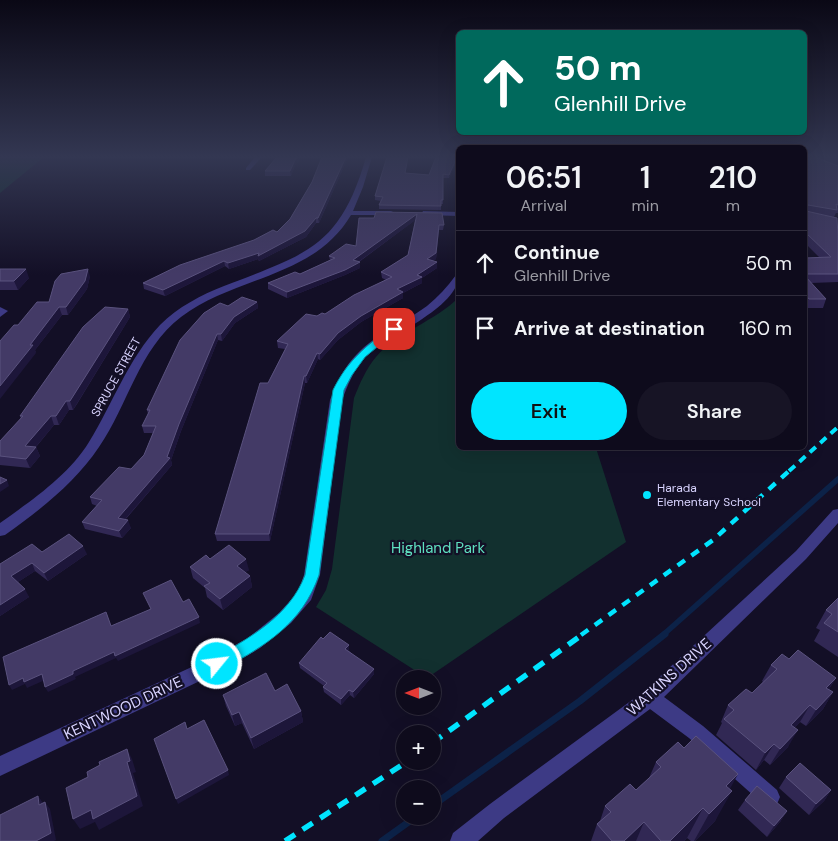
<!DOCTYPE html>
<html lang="en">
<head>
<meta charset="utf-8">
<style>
	:root { --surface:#0e0b1c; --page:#171425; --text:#f1f3f6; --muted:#9b9ba3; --line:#2e2b3b; --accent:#00e5ff }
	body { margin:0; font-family:"DM Sans",sans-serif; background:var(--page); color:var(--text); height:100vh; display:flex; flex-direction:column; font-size:19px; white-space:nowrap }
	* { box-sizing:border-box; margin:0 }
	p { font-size:16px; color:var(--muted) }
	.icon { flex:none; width:28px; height:28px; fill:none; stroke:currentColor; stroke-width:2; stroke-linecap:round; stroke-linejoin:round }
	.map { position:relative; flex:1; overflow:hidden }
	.drawer { position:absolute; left:456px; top:145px; width:351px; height:305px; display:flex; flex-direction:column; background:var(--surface); border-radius:8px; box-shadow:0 5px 20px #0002,0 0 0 1px var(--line) }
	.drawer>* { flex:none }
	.hud { position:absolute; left:456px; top:30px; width:351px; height:105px; border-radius:8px; box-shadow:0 5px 20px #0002,0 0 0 1px var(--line); background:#00695c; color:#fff; overflow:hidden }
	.needle { width:32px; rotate:270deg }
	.controls { position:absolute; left:396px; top:670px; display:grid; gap:10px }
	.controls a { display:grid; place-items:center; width:45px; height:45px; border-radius:50%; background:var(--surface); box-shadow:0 5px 20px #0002,0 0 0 1px var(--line); font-size:25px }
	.pin { position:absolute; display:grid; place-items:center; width:42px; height:42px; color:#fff; margin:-21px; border-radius:10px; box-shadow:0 2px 8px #0006 }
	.me { position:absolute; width:55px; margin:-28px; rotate:61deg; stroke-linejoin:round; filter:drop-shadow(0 0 4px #0008) }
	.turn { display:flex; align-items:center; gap:18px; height:105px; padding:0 15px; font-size:22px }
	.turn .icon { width:65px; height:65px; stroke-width:2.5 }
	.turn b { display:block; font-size:35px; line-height:42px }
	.eta { display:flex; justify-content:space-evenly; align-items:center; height:85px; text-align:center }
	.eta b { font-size:30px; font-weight:600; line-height:35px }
	.action { display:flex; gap:10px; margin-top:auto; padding:10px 15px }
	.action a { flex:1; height:58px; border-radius:30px; background:var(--accent); color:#111; font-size:20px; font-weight:600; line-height:58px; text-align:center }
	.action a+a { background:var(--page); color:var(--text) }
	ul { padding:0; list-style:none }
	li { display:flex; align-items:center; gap:15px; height:65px; padding:0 15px; border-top:1px solid var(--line) }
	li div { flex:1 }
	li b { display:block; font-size:19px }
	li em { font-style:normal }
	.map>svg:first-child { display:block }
	.green { fill:#12302f }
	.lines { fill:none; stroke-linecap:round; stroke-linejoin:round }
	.stream-far1 { stroke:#0c2248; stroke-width:5.5 }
	.stream { stroke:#0c2248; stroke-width:7 }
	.minor { fill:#3d3a85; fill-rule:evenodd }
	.rail-far2 { stroke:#00e5ff; stroke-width:4; stroke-dasharray:8 6; stroke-linecap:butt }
	.rail-far1 { stroke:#00e5ff; stroke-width:4.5; stroke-dasharray:9 8; stroke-linecap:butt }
	.rail { stroke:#00e5ff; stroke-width:5.5; stroke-dasharray:12 9; stroke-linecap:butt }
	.wall { fill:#312854 }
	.shaded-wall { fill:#1d163a }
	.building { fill:#433a66; stroke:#5a527e }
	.route { fill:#00e5ff; stroke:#0095a6 }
	.poi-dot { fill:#00e5ff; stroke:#130f26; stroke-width:2 }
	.labels { text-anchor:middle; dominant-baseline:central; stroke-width:4.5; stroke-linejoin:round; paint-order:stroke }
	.street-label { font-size:12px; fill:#d9d4ff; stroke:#130f26 }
	.poi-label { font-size:12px; fill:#d9d4ff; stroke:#130f26; text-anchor:start }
	.near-park-label { font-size:15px; fill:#5fe0c0; stroke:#130f26 }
	.near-street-label { font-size:15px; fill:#d9d4ff; stroke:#130f26 }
</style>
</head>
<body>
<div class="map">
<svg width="838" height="841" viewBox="0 0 838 841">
	<rect width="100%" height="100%" fill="#130f26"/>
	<g class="green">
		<polygon points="0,157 44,157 0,193"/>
		<path d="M459 297V448H596L626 542 427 678 316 607 326 590 332 569 354 398C360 383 366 369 376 357 398 331 435 322 459 297Z"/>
	</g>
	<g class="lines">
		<polyline class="stream-far1" points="663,635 838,479"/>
		<g class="stream">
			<polyline points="432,806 580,701 665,634"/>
			<polyline points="382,841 417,816"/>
		</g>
		<g class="minor">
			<polygon points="255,157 262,157 250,170 246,170 246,168"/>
			<path d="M366 157H372L363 187 353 211H391L395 213 394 215H351C314 278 235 276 181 317 139 349 128 405 99 447 75 483 40 510 5 535L0 536V523C31 501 69 475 89 442 113 403 128 359 160 325 178 307 201 295 224 286 306 254 340 248 366 157Z"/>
			<polygon points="423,211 459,212 459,216 426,215 422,213"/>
			<path d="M459 274C459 309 386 335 364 359 353 371 348 385 342 400L320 575 311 600 291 623 260 648 223 670 0 776V756L211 658 248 638 279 613 298 592 304 575 330 400C337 383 344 367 357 354 377 333 404 323 427 306 438 297 447 287 456 275Z"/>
			<polygon points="0,307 8,311 0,317"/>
			<polygon points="838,509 838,523 806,559 664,697 703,726 777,790 780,797 777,804 770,807 763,804 689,738 650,709 504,818 478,841 450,841 453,833 490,804 643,692 796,551 833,510"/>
		</g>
		<polyline class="rail-far2" points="789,471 838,427"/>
		<polyline class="rail-far1" points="581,635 713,540 790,470"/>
		<g class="rail">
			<polyline points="432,743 583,634"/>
			<polyline points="285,841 408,761"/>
		</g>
	</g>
	<g class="wall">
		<polygon points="276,157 302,157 295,165 291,176 265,176 265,171 276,158"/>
		<polygon points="322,157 348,157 319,223 316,223 306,237 259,261 258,259 229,269 225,266 165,296 144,289 143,283 277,232 290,219 312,182"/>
		<polygon points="457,157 457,160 449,178 443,178 443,204 441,204 441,210 379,209 379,205 381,201 375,200 375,196 406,173 429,175"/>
		<polygon points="805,157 838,157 838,213 836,213 834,217 838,236 838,282 811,283 826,299 823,308 806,308 805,307 805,258 819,257 805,243"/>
		<polygon points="376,212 444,225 443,230 439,230 436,259 432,261 437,268 422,278 422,283 403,293 403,298 361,322 338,340 320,360 318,359 307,383 305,383 270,541 217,541 215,534 268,383 285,349 278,348 277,341 317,316 325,314 386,280 382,278 381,272 408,255 415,220 359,262 360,268 345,275 287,298 268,289 268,283 300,274 330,260 329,256 356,246 374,218"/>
		<polygon points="0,269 29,278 18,290 0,290"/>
		<polygon points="90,276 87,289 68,315 62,315 35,350 36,353 18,325 49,302"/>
		<polygon points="257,302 258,308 235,323 222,341 218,340 181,431 171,460 172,465 125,520 131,528 122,538 85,529 82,522 97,506 92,504 90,497 131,469 144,455 153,433 144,433 142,426 148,414 147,410 228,306"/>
		<polygon points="128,309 130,317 77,404 73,410 69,410 59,425 54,425 36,447 40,456 30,468 0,465 0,441 21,419 20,416"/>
		<polygon points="42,552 87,554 48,581 35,571 18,582 29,597 0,616 0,564"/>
		<polygon points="210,559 249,570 245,572 250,576 252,587 223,610 207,597 205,588 193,578 190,567"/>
		<polygon points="838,598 838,657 814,641 820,630 816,628 826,610"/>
		<polygon points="349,651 374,674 354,698 350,695 341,705 324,692 323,687 324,686 300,668 299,663"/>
		<polygon points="789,659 836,678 829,689 833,692 823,709 806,726 800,722 794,728 788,747 770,765 764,760 756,770 716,735 722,723 721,722 728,705 752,693 763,682 762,681 771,665"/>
		<polygon points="223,695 301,711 303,722 254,749 242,723 235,726 226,706"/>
		<polygon points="656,762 730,789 715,821 695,841 691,841 687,838 684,841 591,841 597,824 600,821 605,806 636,790 649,778"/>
		<polygon points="786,777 831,790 824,801 809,815 779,788"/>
		<polygon points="745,800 787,811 780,822 767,837 738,810"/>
	</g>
	<g class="shaded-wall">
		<polygon points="297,157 302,157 295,165 291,176 290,171 295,160"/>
		<polygon points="346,157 348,157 319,223 318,218"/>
		<polygon points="457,157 457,160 449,178 449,175"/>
		<polygon points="417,214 417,219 354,265 360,262 360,268 345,275 287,298 287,292 353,260"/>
		<polygon points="316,218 316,223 306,237 259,261 258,259 229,269 228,263"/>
		<polygon points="439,225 436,259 427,265 427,259"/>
		<polygon points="224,261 225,266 165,296 163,290"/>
		<polygon points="437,262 437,268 422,278 422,283 403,293 403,298 361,322 338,340 320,360 320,354 338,333 397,289"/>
		<polygon points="26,269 29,278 18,290 14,281"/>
		<polygon points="88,269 90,276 87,289 68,315 66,307"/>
		<polygon points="257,302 258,308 235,323 222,341 221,334 234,317"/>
		<polygon points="59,307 62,315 35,350 36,353 0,399 0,386"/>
		<polygon points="128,309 130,317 73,410 70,401"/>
		<polygon points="217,334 218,340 181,431 171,460 172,465 120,525 118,518 167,457 179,424"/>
		<polygon points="317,353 318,359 307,383 306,376"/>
		<polygon points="304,376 305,383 270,541 269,534"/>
		<polygon points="66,401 69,410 59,425 56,416"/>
		<polygon points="51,416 54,425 29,455 25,446"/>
		<polygon points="36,447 40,456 30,468 26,459"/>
		<polygon points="7,480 9,486 0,492 0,484"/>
		<polygon points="128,520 131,528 122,538 119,531"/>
		<polygon points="83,546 87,554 48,581 44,573"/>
		<polygon points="246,559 249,570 239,577 237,566"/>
		<polygon points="32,563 35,571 15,584 11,576"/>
		<polygon points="250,576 252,587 223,610 220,599"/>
		<polygon points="25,589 29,597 0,616 0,605"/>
		<polygon points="199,617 200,623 118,661 116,658 75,677 76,679 48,692 45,687 73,671 114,652"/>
		<polygon points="349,645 349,651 346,655 345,649"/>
		<polygon points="374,669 374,674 354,698 353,692"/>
		<polygon points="42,674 45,680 27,688 25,684 12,690 9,685 23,678"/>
		<polygon points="836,678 825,695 826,688"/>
		<polygon points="349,690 350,695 341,705 341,699"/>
		<polygon points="833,692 823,709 806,726 816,710"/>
		<polygon points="810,705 800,722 781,741 791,725"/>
		<polygon points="301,711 303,722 254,749 251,738"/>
		<polygon points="239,712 242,723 235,726 232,715"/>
		<polygon points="798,730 788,747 770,765 780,749"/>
		<polygon points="774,744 764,760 756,770 765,753"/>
		<polygon points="127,749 132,759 136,772 133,773 143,806 99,830 95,822 80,829 73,819"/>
		<polygon points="228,770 229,775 178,804 176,799"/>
		<polygon points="738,774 725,798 732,791 715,821 695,841 694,841 709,814 726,786"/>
		<polygon points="831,790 824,801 809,815 816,804"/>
		<polygon points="38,796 43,803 39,805"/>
		<polygon points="45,802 50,809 56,840 54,841 36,841"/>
		<polygon points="703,808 687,838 684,841 670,841"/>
		<polygon points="787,811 780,822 767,837 774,826"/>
		<polygon points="644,822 636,841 624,841"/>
	</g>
	<g class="building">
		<polygon points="277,157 297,157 295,160 290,171 265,171"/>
		<polygon points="322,157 346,157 318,218 316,218 305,231 258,256 259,253 228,263 224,261 163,290 143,283 180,265 254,240 273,230 277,232 290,219 312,182"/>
		<polygon points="387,157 408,157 405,173 429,175 436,157 457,157 449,175 443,174 443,200 441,200 441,206 379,205 383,197 375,196"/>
		<polygon points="805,157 815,157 838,166 838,205 836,204 837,210 808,205 806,211 837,218 838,236 838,274 805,274 805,258 831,257 805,232"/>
		<polygon points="376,212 442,213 444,225 439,225 436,253 427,259 437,262 417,275 422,277 397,289 403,292 361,316 338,333 320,354 317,353 306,376 304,376 269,534 215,534 260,383 268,383 288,344 277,341 306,314 317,316 322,313 325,314 354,295 392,277 381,272 408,255 417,214 353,260 360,262 345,270 287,292 268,283 295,272 300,274 335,258 329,256 346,244 356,246 359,218 374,218"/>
		<polygon points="0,269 26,269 14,281 0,281"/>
		<polygon points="88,269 85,281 66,307 59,307 30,345 33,345 0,386 0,341 14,325 18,325 37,302 49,302 55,281 61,274"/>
		<polygon points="805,276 826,299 809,299 805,294"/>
		<polygon points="242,297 257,302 234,317 221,334 217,334 179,424 167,457 170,458 118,518 128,520 119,531 82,522 102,500 90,497 119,467 131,469 144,455 156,426 142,426 150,410 147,410 180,340 204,313 220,303 228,306"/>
		<polygon points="105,307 128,309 70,401 66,401 56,416 51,416 25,446 36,447 26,459 0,456 0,441 23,416 20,416 83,327"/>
		<polygon points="0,477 7,480 0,484"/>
		<polygon points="69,534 83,546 44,573 32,563 11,576 25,589 0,605 0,564 32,544 42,552"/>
		<polygon points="229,545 246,559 237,566 250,576 220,599 204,586 210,583 190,567 206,555 210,559"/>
		<polygon points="171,580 183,602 189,599 199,617 115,656 114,652 73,671 73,674 45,687 42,674 24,682 23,678 9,685 3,657 106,612 111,626 151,609 143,593"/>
		<polygon points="838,598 838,632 824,623 832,614 826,610"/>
		<polygon points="330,632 349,645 345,649 374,669 353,692 349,690 341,699 323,687 327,683 299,663 321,637 323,639"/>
		<polygon points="798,650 836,678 826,688 833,692 816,710 810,705 791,725 798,730 780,749 774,744 765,753 724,719 734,710 728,705 746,689 752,693 777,669 771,665 782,654 789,659"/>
		<polygon points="266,673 275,691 287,684 301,711 251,738 239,712 232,715 223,695"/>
		<polygon points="204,720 228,770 176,799 154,739 185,722 187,729"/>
		<polygon points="696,736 738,774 726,786 732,791 709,814 703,808 670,841 661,841 644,822 624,841 612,841 597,824 611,812 605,806 630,784 636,790 661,767 656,762 678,742 684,748"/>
		<polygon points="127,749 130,761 127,762 137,796 93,819 91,810 73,819 66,788 88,777 87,772 100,765 99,762"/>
		<polygon points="800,763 831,790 816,804 786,777"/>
		<polygon points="757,786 787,811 774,826 745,800"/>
		<polygon points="38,796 39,805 45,802 51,833 36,841 0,841 0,815"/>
	</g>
	<linearGradient id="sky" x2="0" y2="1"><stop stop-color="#0a0815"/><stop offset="0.57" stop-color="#333752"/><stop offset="1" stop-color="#333752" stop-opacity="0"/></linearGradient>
	<rect width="838" height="275" fill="url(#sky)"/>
	<path class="route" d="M391 327 399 329 365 357 352 375 344 390 319 575C302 624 266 645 223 669L217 671 212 669 209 664 212 659C248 639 290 616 305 575L333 390C348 360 365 347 391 327Z"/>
	<circle class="poi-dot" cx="647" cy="495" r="5"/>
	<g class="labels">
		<g class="street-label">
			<text transform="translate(116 377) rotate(-61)">SPRUCE STREET</text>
		</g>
		<g class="poi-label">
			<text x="657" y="488">Harada<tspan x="657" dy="14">Elementary School</tspan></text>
		</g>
		<g class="near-park-label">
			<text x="438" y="548">Highland Park</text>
		</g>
		<g class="near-street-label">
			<text transform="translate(669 677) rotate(-42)">WATKINS DRIVE</text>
			<text transform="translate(123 708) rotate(-25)">KENTWOOD DRIVE</text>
		</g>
	</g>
</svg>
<div class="controls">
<a><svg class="needle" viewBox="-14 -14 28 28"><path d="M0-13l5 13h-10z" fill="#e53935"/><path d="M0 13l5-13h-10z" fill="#9b9ba3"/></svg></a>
<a>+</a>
<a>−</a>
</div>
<div class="pin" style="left:394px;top:329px;background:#d93025"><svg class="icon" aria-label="arrive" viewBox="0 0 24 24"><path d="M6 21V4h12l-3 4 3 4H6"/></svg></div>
<svg class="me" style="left:217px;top:664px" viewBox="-20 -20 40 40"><circle r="17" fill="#00e5ff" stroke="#fff" stroke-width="3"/><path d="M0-11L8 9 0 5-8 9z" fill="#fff"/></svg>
<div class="hud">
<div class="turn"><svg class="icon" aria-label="ahead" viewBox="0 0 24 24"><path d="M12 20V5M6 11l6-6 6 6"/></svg><div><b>50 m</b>Glenhill Drive</div></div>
</div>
<section class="drawer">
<div class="eta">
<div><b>06:51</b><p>Arrival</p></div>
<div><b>1</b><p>min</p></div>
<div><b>210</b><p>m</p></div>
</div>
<ul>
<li><svg class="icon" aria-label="ahead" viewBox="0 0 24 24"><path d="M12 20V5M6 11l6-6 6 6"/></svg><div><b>Continue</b><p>Glenhill Drive</p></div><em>50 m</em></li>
<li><svg class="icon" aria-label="arrive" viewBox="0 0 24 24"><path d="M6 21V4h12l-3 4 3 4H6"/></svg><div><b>Arrive at destination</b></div><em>160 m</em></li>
</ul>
<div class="action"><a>Exit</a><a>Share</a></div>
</section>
</div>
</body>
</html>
